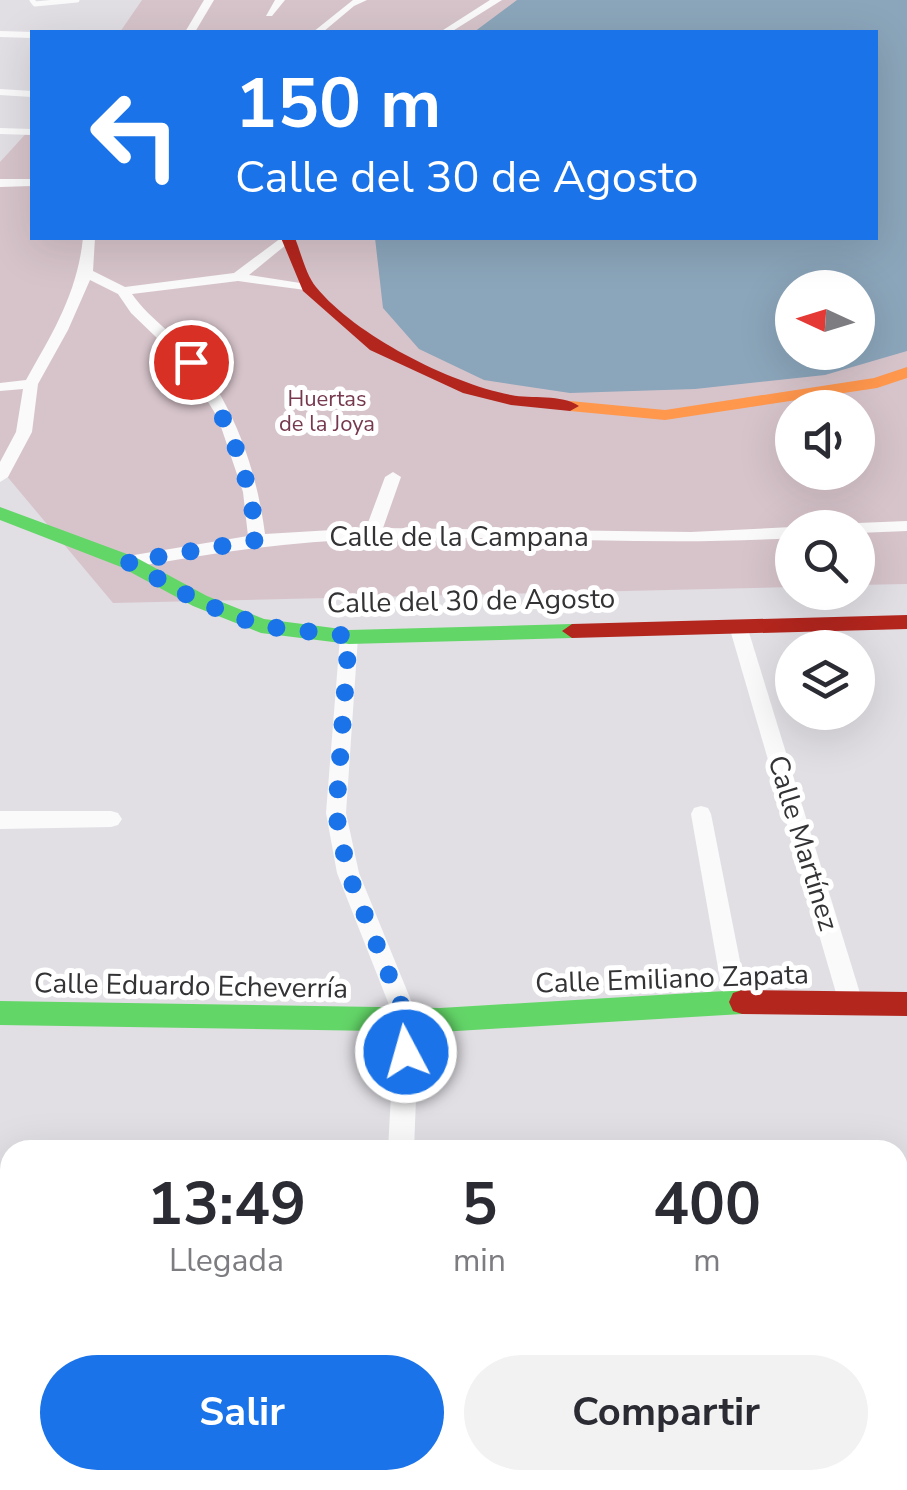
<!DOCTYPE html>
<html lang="es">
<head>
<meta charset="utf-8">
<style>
	:root { --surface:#fff; --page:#f2f2f3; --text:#2b2b33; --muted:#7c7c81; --accent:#1a73e8 }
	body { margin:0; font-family:"Nunito Sans",sans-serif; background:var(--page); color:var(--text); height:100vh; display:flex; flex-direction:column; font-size:38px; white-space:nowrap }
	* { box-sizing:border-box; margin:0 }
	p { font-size:32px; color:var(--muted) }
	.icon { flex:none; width:55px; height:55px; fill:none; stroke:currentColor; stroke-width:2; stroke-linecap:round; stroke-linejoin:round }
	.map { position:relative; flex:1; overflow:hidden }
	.drawer { position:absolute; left:0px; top:1140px; width:908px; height:350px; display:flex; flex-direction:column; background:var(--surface); border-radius:30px 30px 0 0; box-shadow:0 10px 40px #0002 }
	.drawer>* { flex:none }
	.hud { position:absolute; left:30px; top:30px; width:848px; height:210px; border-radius:0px; box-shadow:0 10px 40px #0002; background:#1a73e8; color:#fff; overflow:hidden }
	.needle { width:65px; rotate:274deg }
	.fabs { position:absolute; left:775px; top:270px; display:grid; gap:20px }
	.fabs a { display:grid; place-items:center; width:100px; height:100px; border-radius:50%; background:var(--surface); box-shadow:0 10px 40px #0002; font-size:50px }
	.pin { position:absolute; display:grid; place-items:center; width:85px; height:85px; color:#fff; margin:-42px; border:5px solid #fff; border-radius:50%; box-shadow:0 2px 10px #0007 }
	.me { position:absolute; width:110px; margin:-55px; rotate:354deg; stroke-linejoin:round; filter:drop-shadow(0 0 8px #0008) }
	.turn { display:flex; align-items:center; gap:35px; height:210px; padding:0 40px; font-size:45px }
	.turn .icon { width:130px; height:130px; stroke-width:2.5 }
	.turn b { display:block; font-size:70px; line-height:85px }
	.eta { display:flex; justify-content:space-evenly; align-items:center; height:170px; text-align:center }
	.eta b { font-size:60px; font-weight:700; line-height:70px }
	.button { display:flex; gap:20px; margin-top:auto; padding:20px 40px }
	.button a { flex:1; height:115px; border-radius:60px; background:var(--accent); color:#fff; font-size:40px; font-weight:700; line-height:115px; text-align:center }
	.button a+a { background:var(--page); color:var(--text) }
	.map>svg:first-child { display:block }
	.green { fill:#d7c4cb; fill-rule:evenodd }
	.water { fill:#8ba5ba; fill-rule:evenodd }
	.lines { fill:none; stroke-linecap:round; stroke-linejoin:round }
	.lane { stroke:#fafafb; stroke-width:5 }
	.street { fill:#fafafb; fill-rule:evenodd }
	.fast { fill:#63d668; fill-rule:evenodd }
	.slow { fill:#ff974d; fill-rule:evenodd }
	.jam { fill:#b3261e; fill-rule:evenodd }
	.route { stroke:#1a73e8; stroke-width:18; stroke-dasharray:0 32.4 }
	.labels { text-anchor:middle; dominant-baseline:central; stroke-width:10; stroke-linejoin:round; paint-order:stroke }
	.far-park-label { font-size:22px; fill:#76384f; stroke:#fff }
	.street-label { font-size:28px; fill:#333235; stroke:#fff }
</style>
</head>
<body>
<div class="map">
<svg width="907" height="1490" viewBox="0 0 907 1490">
	<rect width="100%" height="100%" fill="#e1dfe4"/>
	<path class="green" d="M142 0H907V584L858 585V528H792V587L113 603 0 468V162L32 127V238H875V32H120ZM792 288H858V352H792ZM792 408H858V472H792Z"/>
	<path class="water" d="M517 0H907V351L825 375 695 389 570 393 484 380 419 349 383 308 375 238H875V32H474ZM792 288H858V352H792Z"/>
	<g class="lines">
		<polyline class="lane" points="32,0 35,4 77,0"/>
		<g class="street">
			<polygon points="204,0 214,0 195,32 185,32"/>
			<polygon points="275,0 285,0 272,16 266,16"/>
			<polygon points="353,0 367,0 354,6 323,32 313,32"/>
			<polygon points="490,0 502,0 451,32 440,32"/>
			<polygon points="0,31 32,32 34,32 32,38 0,37"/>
			<polygon points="0,89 32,91 32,97 0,95"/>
			<polygon points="0,128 32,129 32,135 0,134"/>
			<polygon points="0,179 32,179 32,186 0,187"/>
			<path d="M83 238H95L93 271 125 287 234 273 281 238 292 240 249 275 313 285V291L238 281 132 294C150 320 178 336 198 361 236 411 257 472 265 534L366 528 385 477 393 472 401 477 383 528 691 532 792 527V538C652 547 512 534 371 539 289 541 209 554 128 568L122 566 119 562 128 556 248 536 243 492 218 418 185 365 131 313 118 294 90 280 68 330 38 384 32 432 8 477 0 482V462L16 432 23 389 0 391V383L26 380C53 332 77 294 83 238Z"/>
			<polygon points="907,521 907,531 858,533 858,528 850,528 858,523"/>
			<polygon points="738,620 747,626 863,1003 859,1011 851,1014 843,1011 839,1003 729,626"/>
			<polygon points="349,630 358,637 346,813 359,873 419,1020 414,1150 388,1150 395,1020 337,873 326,813 340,637"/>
			<polygon points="701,806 708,808 711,814 748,1002 744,1010 736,1013 728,1010 724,1002 691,814 694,808"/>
			<polygon points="0,811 111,811 118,813 122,819 118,825 111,827 0,829"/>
			<rect x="0" y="1263" width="10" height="28"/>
			<polygon points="907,1405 907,1436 898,1440 898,1409"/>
			<rect x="370" y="1480" width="30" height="10"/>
			<polygon points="766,1480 808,1480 804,1490 762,1490"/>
		</g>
		<g class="fast">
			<polygon points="0,507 135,557 207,596 264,619 349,630 572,624 582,631 572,638 349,644 261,633 193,606 121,567 0,520"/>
			<polygon points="742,990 751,993 755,1002 751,1011 742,1014 440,1032 0,1025 0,1001 440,1008"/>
		</g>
		<polygon class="slow" points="907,367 907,378 877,388 665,420 570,411 561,406 570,401 665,410 874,378"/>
		<g class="jam">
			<path d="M281 238H295C301 253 306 275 316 287 356 336 450 383 511 395 531 399 562 394 579 406L570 411 511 405 463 393 370 350 303 291Z"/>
			<polygon points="907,615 907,629 572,638 562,631 572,624"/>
			<polygon points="742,990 907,992 907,1016 742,1014 733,1011 729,1002 733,993"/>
		</g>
	</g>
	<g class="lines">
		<path class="route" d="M191 362C230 424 248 467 257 540L128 562 200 602 261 626 349 636 336 814 348 873 407 1020 406 1052"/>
	</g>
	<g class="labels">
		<g class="far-park-label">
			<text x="327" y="399">Huertas<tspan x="327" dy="25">de la Joya</tspan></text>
		</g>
		<g class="street-label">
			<text x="459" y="537">Calle de la Campana</text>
			<text transform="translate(471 601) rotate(-1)">Calle del 30 de Agosto</text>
			<text transform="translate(803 843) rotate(73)">Calle Martínez</text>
			<text transform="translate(672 979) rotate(-2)">Calle Emiliano Zapata</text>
			<text transform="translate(191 986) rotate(1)">Calle Eduardo Echeverría</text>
		</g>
	</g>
</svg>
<div class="fabs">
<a><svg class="needle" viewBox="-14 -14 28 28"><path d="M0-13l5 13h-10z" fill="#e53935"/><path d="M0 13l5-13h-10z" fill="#7c7c81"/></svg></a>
<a><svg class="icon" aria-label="sound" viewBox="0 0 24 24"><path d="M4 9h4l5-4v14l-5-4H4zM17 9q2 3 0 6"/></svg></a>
<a><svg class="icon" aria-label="search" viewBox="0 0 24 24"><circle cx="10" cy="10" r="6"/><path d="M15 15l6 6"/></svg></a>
<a><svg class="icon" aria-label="layers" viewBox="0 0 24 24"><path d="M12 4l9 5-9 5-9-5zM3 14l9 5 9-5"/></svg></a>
</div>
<div class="pin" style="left:191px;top:362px;background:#d93025"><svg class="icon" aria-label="arrive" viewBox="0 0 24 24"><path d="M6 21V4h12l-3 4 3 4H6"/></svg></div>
<svg class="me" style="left:406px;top:1052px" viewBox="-20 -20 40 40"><circle r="17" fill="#1a73e8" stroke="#fff" stroke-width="3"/><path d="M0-11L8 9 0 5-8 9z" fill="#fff"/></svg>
<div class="hud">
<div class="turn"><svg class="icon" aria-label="left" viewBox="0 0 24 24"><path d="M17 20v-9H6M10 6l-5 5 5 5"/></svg><div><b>150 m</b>Calle del 30 de Agosto</div></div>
</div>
<section class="drawer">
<div class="eta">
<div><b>13:49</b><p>Llegada</p></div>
<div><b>5</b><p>min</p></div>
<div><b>400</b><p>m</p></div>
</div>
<div class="button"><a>Salir</a><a>Compartir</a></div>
</section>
</div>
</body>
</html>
